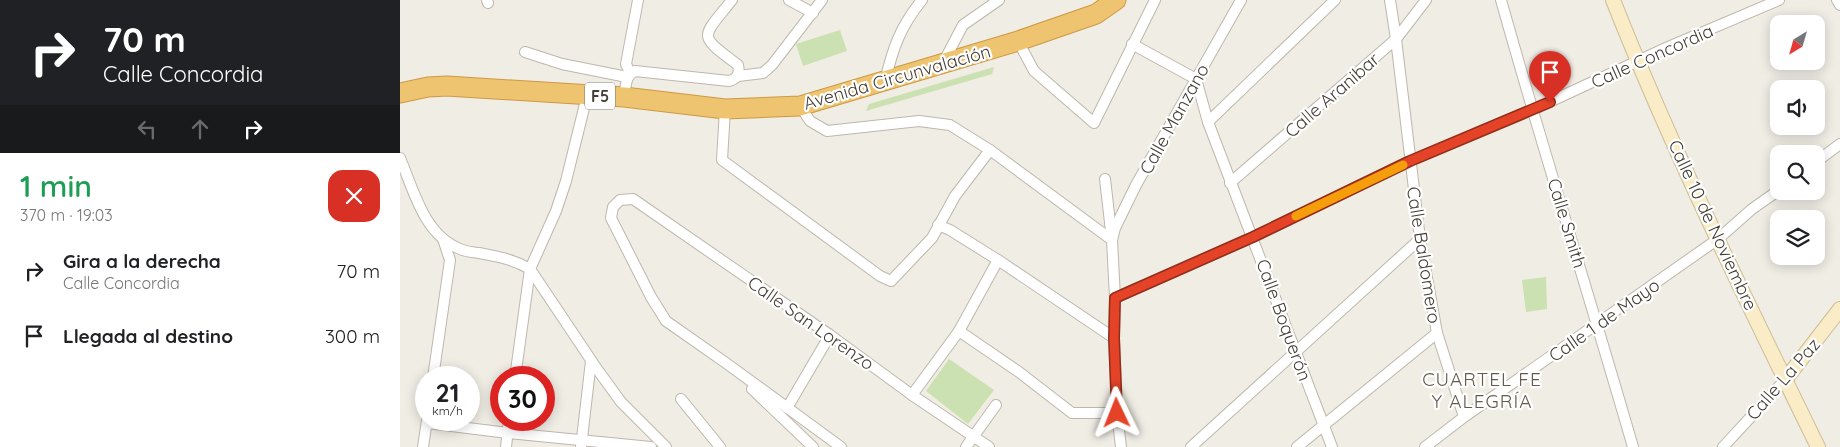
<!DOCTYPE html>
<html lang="es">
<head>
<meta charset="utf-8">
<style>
	:root { --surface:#fff; --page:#f6f6f6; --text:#202124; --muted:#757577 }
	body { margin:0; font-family:Quicksand,sans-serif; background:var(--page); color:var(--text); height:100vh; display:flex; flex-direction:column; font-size:19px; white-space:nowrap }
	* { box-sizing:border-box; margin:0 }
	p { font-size:16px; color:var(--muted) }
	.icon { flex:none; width:28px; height:28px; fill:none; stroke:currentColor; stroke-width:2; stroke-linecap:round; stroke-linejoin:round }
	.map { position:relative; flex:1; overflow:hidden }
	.side { display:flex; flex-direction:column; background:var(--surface); width:400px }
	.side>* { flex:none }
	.hud { background:#202124; color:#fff; overflow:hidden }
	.needle { width:32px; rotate:217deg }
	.buttons { position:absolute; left:1370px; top:15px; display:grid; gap:10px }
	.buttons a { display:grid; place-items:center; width:55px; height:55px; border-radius:10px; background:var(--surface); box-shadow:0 2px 12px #0003; font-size:25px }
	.speed { position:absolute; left:15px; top:366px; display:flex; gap:10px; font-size:25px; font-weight:700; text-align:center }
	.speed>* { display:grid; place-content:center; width:65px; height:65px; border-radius:50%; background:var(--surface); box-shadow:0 2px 12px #0003; line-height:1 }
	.speed small { font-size:12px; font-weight:400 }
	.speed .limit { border:8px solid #d22; background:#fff; color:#111 }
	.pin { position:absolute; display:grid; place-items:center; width:42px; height:42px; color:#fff; margin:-51px -21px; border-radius:50% 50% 50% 0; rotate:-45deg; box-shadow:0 0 5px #0007 }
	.pin .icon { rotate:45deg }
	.me { position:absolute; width:55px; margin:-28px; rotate:358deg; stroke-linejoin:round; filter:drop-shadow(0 0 4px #0008) }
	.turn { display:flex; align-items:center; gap:18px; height:105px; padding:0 20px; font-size:22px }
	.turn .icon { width:65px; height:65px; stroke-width:2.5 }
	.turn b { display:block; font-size:35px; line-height:42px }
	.lanes { display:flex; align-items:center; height:48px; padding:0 20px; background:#0003; justify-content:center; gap:25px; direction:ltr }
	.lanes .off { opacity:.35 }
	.round { display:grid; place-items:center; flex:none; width:52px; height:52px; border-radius:15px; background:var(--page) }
	.headline { display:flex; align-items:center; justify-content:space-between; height:85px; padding:0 20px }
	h1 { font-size:30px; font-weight:600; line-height:38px; color:#1e9e55 }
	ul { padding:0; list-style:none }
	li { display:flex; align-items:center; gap:15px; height:65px; padding:0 20px }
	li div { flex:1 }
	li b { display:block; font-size:19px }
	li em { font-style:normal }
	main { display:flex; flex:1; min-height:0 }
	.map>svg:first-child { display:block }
	.green { fill:#cce1b1 }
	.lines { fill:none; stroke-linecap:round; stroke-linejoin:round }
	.street-casing { stroke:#beb7ab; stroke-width:12 }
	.secondary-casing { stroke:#ccbe98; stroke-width:16 }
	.highway-casing { stroke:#cd9942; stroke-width:21 }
	.street { stroke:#fff; stroke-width:10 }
	.secondary { stroke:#f9ecc6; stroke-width:14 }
	.highway { stroke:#efc471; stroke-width:19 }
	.route-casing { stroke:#942c1a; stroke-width:12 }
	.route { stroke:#e44328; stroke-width:9 }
	.slow { stroke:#f59e0b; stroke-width:9 }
	.labels { text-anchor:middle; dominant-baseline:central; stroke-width:4.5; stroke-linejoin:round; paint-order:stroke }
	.shield { fill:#fff; stroke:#7b7772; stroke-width:1 }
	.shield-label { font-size:16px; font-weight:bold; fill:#423d35 }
	.street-label { font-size:18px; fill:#423d35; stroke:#fff }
	.neighbourhood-label { font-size:19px; letter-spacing:1px; fill:#645b4d; stroke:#fff }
</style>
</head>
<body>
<main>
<section class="side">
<div class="hud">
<div class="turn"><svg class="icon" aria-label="right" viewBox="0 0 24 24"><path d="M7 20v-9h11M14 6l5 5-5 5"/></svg><div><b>70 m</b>Calle Concordia</div></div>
<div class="lanes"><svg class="icon off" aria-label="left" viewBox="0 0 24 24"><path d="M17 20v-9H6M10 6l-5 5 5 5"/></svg><svg class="icon off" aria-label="ahead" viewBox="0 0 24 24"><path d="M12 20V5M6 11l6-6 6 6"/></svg><svg class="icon" aria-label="right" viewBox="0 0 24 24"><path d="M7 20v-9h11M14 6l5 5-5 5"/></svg></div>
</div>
<div class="headline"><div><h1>1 min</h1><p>370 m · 19:03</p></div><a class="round" style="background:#d93025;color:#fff"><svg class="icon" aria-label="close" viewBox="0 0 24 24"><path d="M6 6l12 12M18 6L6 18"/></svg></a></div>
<ul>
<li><svg class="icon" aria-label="right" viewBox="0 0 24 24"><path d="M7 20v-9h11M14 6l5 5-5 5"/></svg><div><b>Gira a la derecha</b><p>Calle Concordia</p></div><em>70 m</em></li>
<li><svg class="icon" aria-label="arrive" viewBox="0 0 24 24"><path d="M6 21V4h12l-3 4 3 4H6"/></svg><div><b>Llegada al destino</b></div><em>300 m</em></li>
</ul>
</section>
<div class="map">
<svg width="1440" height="447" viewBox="0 0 1440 447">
	<rect width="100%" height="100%" fill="#f0ede5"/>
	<g class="green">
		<polygon points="440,30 447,51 403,66 396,44"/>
		<polygon points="594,67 592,74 466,111 469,104"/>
		<polygon points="1146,277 1147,309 1126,312 1122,280"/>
		<polygon points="549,359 594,390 568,424 526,391"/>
	</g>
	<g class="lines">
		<g class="street-casing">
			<g id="street">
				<polyline points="87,0 88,3"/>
				<polyline points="389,0 413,13"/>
				<polyline points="990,0 996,39 1020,239 1037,333 1064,417"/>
				<path d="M1101 0C1143 150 1190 298 1233 447"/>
				<polyline points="1437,0 1440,5"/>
				<polyline points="618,41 634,71 694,123 755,0"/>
				<polyline points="732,44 796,79 808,122 932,447"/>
				<polyline points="125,52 162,64 227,77"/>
				<polyline points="543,63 563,25 599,0"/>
				<polyline points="230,73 226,64 238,0"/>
				<polyline points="338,76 363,73 372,65 422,0"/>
				<path d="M485 81C493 48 500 27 522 0"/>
				<polyline points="187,96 166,181 156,211 130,269 197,369 221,402 266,447"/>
				<path d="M224 97C226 87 225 75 235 71L329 81C337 79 340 74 338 65 297 34 301 39 332 0"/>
				<polyline points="400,106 410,121 427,131 519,121 550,125 590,150 712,240"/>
				<polyline points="325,109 322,160 480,276 491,281 532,238 555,196 590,150"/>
				<polyline points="808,122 935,0"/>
				<path d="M0 158C14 191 24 235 60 249 66 252 73 252 79 253 99 257 113 259 130 269L115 378"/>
				<polyline points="1416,162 1440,144"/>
				<polyline points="705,179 712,240 715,298 714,338 717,413 721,447"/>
				<polyline points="830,183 996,39 1026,0"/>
				<polyline points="538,225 550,230 598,260 714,338"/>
				<polyline points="712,240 715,228 736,185 841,0"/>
				<polyline points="715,298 853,237 1010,161 1132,110 1268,47 1379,0"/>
				<polyline points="559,331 619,372 672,413 717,413"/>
				<polyline points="33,378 50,260 43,239"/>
				<polyline points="352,389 413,447"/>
				<polyline points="512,395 559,331 598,260"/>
				<polyline points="281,399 320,447"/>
				<polyline points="387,408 430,335"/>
				<polyline points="27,423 108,433 251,447"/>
				<polyline points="23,447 27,420"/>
				<polyline points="106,447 109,420"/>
				<polyline points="181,447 191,361"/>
				<polyline points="441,447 326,363 266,321 251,297 211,218 213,207 220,200 233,199 430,335 512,395 589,447"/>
				<polyline points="566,447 596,405"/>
				<polyline points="791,447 1020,239"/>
				<polyline points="897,447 1037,333"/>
				<polyline points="1025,447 1064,417 1318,239 1352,209 1379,190"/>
				<polyline points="1323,447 1385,380"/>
			</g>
		</g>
		<g class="secondary-casing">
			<g id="secondary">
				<path d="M1213 0C1273 152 1346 300 1418 447"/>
				<polyline points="1385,380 1440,309"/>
			</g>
		</g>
		<g class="highway-casing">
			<polyline id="highway" points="0,93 28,87 47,86 224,97 325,109 400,106 618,41 696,14 716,0"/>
		</g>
		<use href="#street" class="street"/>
		<use href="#secondary" class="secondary"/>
		<use href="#highway" class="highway"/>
	</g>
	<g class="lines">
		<g class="route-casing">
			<polyline id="route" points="717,413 714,338 715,298 853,237 1010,161 1150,102"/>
		</g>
		<use href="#route" class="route"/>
		<polyline class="slow" points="896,216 1003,165"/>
	</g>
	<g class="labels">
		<rect class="shield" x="185" y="82.5" width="30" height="27" rx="4"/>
		<g class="shield-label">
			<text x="200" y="96">F5</text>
		</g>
		<g class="street-label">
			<text transform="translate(1252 56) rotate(-24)">Calle Concordia</text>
			<text transform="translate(497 77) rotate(-16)">Avenida Circunvalación</text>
			<text transform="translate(932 95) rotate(-41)">Calle Aranibar</text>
			<text transform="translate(774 119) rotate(-61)">Calle Manzano</text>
			<text transform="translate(1167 223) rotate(73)">Calle Smith</text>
			<text transform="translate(1313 225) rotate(65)">Calle 10 de Noviembre</text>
			<text transform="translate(1024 255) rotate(81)">Calle Baldomero</text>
			<text transform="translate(884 320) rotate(70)">Calle Boquerón</text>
			<text transform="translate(1204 320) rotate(-35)">Calle 1 de Mayo</text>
			<text transform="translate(411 323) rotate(35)">Calle San Lorenzo</text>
			<text transform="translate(1383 379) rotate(-49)">Calle La Paz</text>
		</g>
		<g class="neighbourhood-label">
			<text x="1082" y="379">CUARTEL FE<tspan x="1082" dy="22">Y ALEGRÍA</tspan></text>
		</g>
	</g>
</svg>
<div class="buttons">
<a><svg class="needle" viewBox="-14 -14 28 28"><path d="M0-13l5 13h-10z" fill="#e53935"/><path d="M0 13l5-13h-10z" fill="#757577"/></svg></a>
<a><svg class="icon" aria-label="sound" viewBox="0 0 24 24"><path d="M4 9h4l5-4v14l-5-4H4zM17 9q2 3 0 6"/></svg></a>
<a><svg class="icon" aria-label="search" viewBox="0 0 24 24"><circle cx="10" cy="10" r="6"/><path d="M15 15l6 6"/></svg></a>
<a><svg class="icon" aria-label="layers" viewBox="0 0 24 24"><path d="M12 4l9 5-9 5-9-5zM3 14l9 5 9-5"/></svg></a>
</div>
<div class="speed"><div>21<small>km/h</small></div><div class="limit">30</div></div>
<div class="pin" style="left:1150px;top:102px;background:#d93025"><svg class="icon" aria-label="arrive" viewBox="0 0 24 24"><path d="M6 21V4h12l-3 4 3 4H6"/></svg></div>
<svg class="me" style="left:717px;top:413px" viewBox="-20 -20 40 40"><path d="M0-17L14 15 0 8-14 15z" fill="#e44328" stroke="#fff" stroke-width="4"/></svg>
</div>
</main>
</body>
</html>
